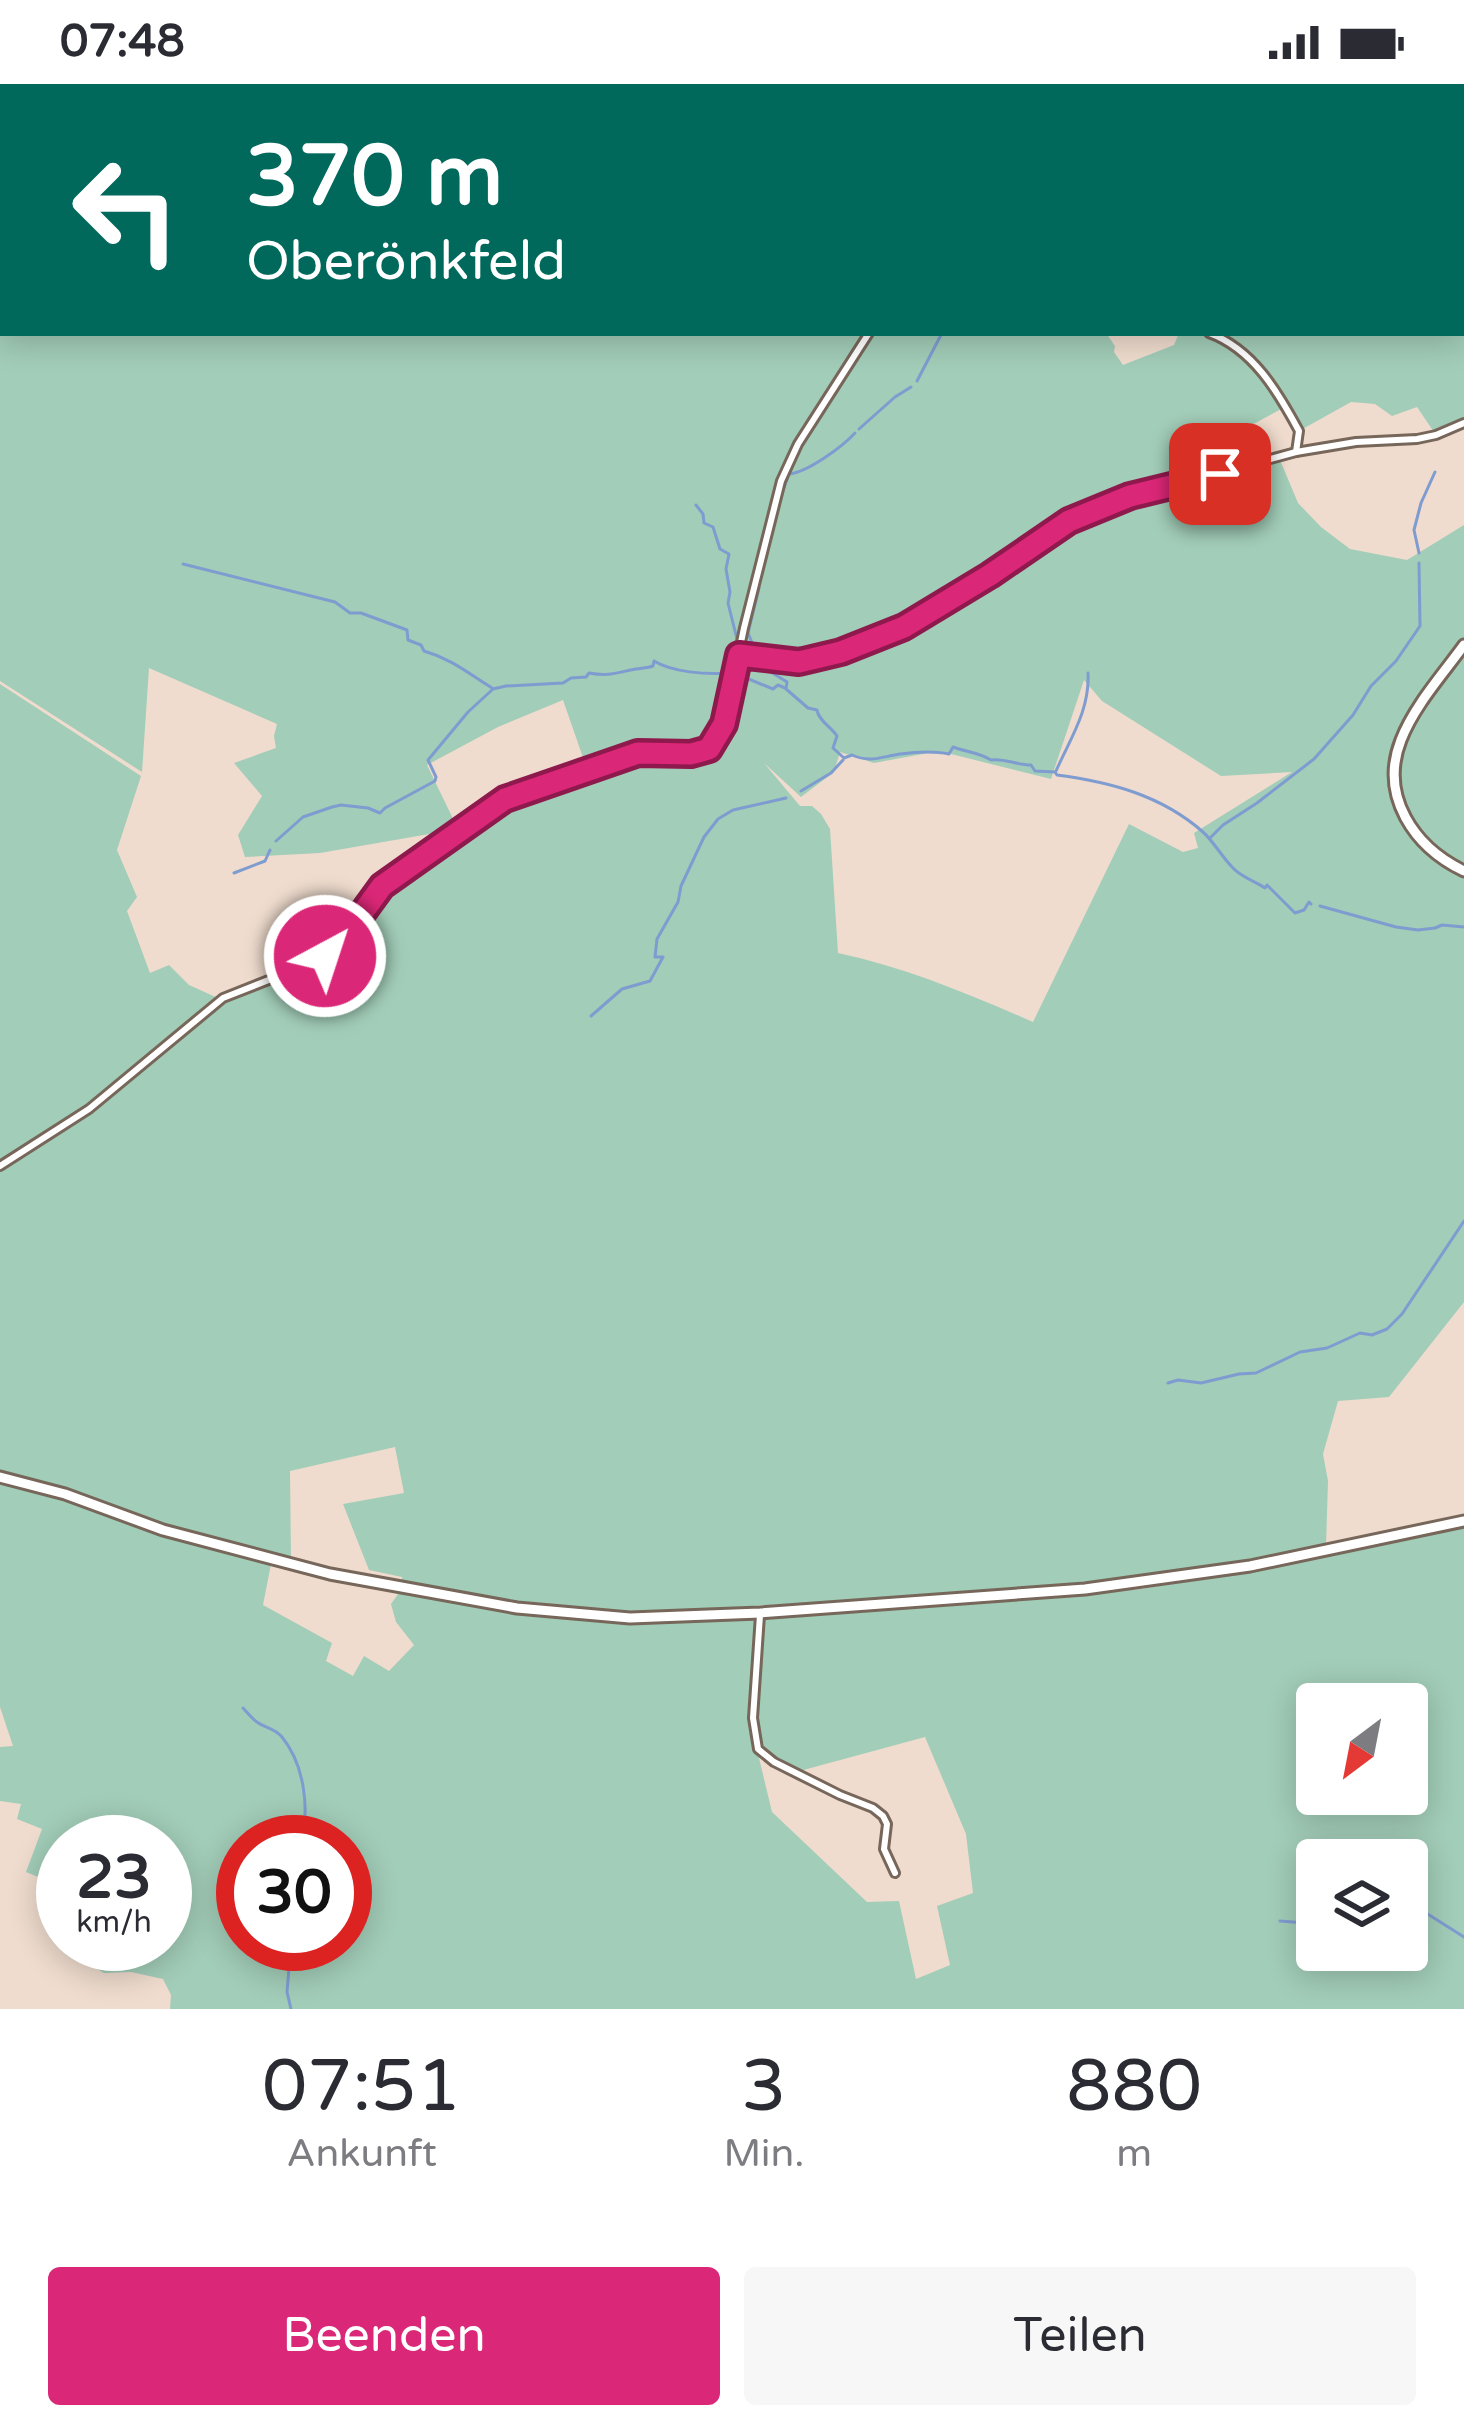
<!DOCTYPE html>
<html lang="de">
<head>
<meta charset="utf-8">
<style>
	:root { --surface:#fff; --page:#f7f7f7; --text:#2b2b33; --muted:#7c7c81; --accent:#db2777 }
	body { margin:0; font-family:"Varela Round",sans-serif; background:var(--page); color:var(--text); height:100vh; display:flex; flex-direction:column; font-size:45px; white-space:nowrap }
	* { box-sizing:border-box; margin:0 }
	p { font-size:39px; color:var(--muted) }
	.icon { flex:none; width:66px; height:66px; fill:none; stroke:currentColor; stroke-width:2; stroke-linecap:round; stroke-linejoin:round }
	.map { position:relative; height:1925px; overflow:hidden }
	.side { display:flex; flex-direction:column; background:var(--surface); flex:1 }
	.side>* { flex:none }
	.banner { position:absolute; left:0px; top:0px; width:1464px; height:252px; box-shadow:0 6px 30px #0003; background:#00695c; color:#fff; overflow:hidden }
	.needle { width:78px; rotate:212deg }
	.fabs { position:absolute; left:1296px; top:1599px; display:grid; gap:24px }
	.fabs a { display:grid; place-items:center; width:132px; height:132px; border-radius:12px; background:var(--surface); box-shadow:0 6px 30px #0003; font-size:60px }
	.speed { position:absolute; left:36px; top:1731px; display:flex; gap:24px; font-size:60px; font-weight:700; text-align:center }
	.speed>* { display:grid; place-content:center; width:156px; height:156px; border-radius:50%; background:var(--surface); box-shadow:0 6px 30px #0003; line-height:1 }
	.speed small { font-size:30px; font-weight:400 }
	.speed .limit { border:18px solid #d22; background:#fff; color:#111 }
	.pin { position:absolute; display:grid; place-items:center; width:102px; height:102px; color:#fff; margin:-51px; border-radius:24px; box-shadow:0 6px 18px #0006 }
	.me { position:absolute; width:132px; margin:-66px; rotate:40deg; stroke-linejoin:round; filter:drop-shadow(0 0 9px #0008) }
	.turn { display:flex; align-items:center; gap:42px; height:252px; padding:0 48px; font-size:54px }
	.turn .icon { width:156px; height:156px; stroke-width:2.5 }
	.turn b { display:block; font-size:84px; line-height:102px }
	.eta { display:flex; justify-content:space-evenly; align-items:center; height:204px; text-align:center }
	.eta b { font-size:72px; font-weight:600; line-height:84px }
	.action { display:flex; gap:24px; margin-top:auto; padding:24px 48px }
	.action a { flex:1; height:138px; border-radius:12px; background:var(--accent); color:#fff; font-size:48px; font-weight:600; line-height:138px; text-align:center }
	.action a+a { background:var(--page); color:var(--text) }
	.status { display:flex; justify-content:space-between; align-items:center; height:84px; padding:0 60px; background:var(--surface); direction:ltr }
	.status svg { height:33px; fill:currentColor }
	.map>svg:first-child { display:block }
	.green { fill:#a2cdb8; fill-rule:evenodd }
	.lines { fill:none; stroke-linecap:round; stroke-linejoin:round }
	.stream { stroke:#7f9cd0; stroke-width:3 }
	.street-casing { stroke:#77665a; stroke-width:12 }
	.secondary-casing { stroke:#77665a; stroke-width:15 }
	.street { stroke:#fff; stroke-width:6 }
	.secondary { stroke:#fff; stroke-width:9 }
	.route-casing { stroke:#8e194d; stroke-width:30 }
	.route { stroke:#db2777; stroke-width:21 }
</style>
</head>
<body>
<div class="status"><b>07:48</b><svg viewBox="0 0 49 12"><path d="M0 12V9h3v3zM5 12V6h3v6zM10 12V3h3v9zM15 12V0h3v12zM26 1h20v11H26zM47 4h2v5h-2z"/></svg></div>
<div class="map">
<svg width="1464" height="1925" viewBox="0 0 1464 1925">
	<rect width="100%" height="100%" fill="#efdcce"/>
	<path class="green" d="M0 0H437L440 3H3V249H1106L1115 262 1114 268 1123 281 1174 261 1179 249H1461V3H1112L1111 0H1464V339L1436 351 1417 323 1392 332 1375 320 1351 318 1299 347 1285 323 1248 343 1255 380 1131 413 1069 440 1133 414 1280 376 1298 419 1321 443 1350 465 1407 476 1464 441V556L1445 586 1464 561V1218L1389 1313 1338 1317 1323 1370 1328 1397 1326 1462 1238 1478 1044 1504 625 1530 627 1540 659 1539 1141 1505 1267 1484 1464 1443V1925H170L171 1911 163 1895 131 1888 104 1889 94 1883 99 1860H165V1758H63V1803L26 1788 42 1745 17 1735 21 1720 0 1717V1663L13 1662 0 1623V600L141 692 117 766 137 813 127 827 150 889 169 881 189 901 220 915 299 884 337 863 373 811 493 722 587 685 563 616 498 643 427 681 458 745 320 769 245 773 238 751 262 712 234 679 276 664 274 652 277 640 149 584 142 688 0 597ZM1084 596 1102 617 1221 692 1292 688 1194 749 1198 764 1183 768 1129 740 1033 938C969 910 907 884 838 869L830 745 821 730 812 722H800L764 679 801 713 834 688 840 668 874 679 939 667 1051 695ZM395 1363 404 1409 343 1420 369 1486 402 1493 401 1506 391 1520 396 1538 414 1561 389 1587 364 1572 353 1592 326 1577 332 1559 263 1521 271 1480 177 1454 291 1477 290 1387ZM1317 1620H1407V1710H1317ZM925 1653 966 1750 973 1809 937 1822 950 1881 916 1895 899 1817 867 1818 772 1728 758 1670 796 1688ZM243 1758H345V1860H243ZM1317 1776H1407V1866H1317Z"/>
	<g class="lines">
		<g class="stream">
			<polyline points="917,297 942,249"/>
			<polyline points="859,345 895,313 911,303"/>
			<path d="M778 420 789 390C808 388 842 363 855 349"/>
			<polyline points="696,421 703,430 704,439 713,443 720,465 729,470 726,485 730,508 728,519 737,555 732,580"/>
			<polyline points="1419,469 1414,446 1421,419 1435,388"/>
			<path d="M183 480 335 518 350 529H361L407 546 408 556 421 561 424 567C452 575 469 590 492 604"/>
			<polyline points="760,497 769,459"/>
			<polyline points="755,566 748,549 759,504"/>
			<path d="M746 583 758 580 787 598 786 605 808 624 817 626C818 636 831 643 837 652L833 664 844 674 852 671C870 679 881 673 900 670 915 668 935 667 949 670L953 663C966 668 978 668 991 676 1004 674 1017 681 1031 681L1035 687 1055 688 1057 691C1110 698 1161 711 1203 748 1214 758 1222 773 1233 784 1241 793 1255 797 1265 804L1267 801 1295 829 1304 826 1309 818 1311 820"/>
			<polyline points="739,591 773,605 778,601 785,604"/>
			<path d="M1056 687C1070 655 1090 626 1088 589"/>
			<polyline points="801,707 831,689 843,676"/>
			<polyline points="1210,754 1223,741 1257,719 1314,675 1353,631 1371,602 1396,577 1420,542 1419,479"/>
			<path d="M276 757 303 733 332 723 341 721 368 724 380 729 385 724 435 697 436 693 428 676 468 628 493 605 506 602 563 599 571 594 586 593 589 589C610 593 618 588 636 585 642 584 648 584 653 582L654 577C672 588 706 591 729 589"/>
			<polyline points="234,789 265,777 270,766"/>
			<polyline points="1320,822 1396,843 1418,846 1435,844 1442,841 1464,843"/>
			<polyline points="591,932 622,905 650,897 663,873 655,873 657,855 678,818 681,802 704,753 718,735 733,726 786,714"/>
			<polyline points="1168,1299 1178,1296 1201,1299 1239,1290 1256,1289 1300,1268 1327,1264 1360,1249 1372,1251 1387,1245 1402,1230 1464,1137"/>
			<path d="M243 1624C247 1628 251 1634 257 1638 265 1644 275 1644 282 1653 304 1680 310 1724 301 1758"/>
			<polyline points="1407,1825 1426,1829 1464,1853"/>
			<polyline points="1280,1837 1306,1839 1317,1837"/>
			<polyline points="291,1925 287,1908 291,1860"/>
		</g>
		<g class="street-casing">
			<g id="street">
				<polyline points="1066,0 1066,3"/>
				<polyline points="957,3 958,0"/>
				<path d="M1209 249C1253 265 1278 308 1299 347L1296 368"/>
				<polyline points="739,571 799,578 841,568 904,543 990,491 1069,437 1130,413 1296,368 1356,358 1417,355 1436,351 1464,339"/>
				<polyline points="0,1082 89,1025 223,914 299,884 337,863 383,802 505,715 638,669 691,670 709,665 724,640 744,544 781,397 798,360 869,249"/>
				<polyline points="760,1531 753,1634 758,1665 774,1678 840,1711 873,1724 883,1732 887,1740 884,1765 895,1789"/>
			</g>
		</g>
		<g class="secondary-casing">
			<g id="secondary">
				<path d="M1464 561C1443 590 1414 622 1401 656 1379 712 1414 763 1464 787"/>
				<polyline points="0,1393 65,1410 163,1446 330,1490 517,1524 630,1534 760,1529 1085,1505 1250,1482 1464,1437"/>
			</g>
		</g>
		<use href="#street" class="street"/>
		<use href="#secondary" class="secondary"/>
	</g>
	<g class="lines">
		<g class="route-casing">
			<polyline id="route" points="325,872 342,857 382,802 505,715 638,669 691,670 709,665 724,640 739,571 799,578 841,568 904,543 990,491 1069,437 1130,412 1220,390"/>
		</g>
		<use href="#route" class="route"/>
	</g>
</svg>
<div class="fabs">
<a><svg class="needle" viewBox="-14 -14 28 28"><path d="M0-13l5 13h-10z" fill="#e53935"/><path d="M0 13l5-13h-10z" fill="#7c7c81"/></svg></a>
<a><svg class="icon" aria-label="layers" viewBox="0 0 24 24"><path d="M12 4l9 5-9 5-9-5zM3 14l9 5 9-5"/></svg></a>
</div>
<div class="speed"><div>23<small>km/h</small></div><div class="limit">30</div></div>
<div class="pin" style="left:1220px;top:390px;background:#d93025"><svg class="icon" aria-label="arrive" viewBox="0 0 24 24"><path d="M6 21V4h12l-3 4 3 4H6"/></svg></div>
<svg class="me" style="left:325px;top:872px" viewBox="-20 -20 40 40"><circle r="17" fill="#db2777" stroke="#fff" stroke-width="3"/><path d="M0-11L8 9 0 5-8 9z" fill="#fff"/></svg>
<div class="banner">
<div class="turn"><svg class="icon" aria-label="left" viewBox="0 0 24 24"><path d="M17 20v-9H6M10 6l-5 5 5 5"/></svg><div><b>370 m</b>Oberönkfeld</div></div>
</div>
</div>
<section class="side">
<div class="eta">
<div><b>07:51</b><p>Ankunft</p></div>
<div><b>3</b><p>Min.</p></div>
<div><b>880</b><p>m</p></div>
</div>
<div class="action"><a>Beenden</a><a>Teilen</a></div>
</section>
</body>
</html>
